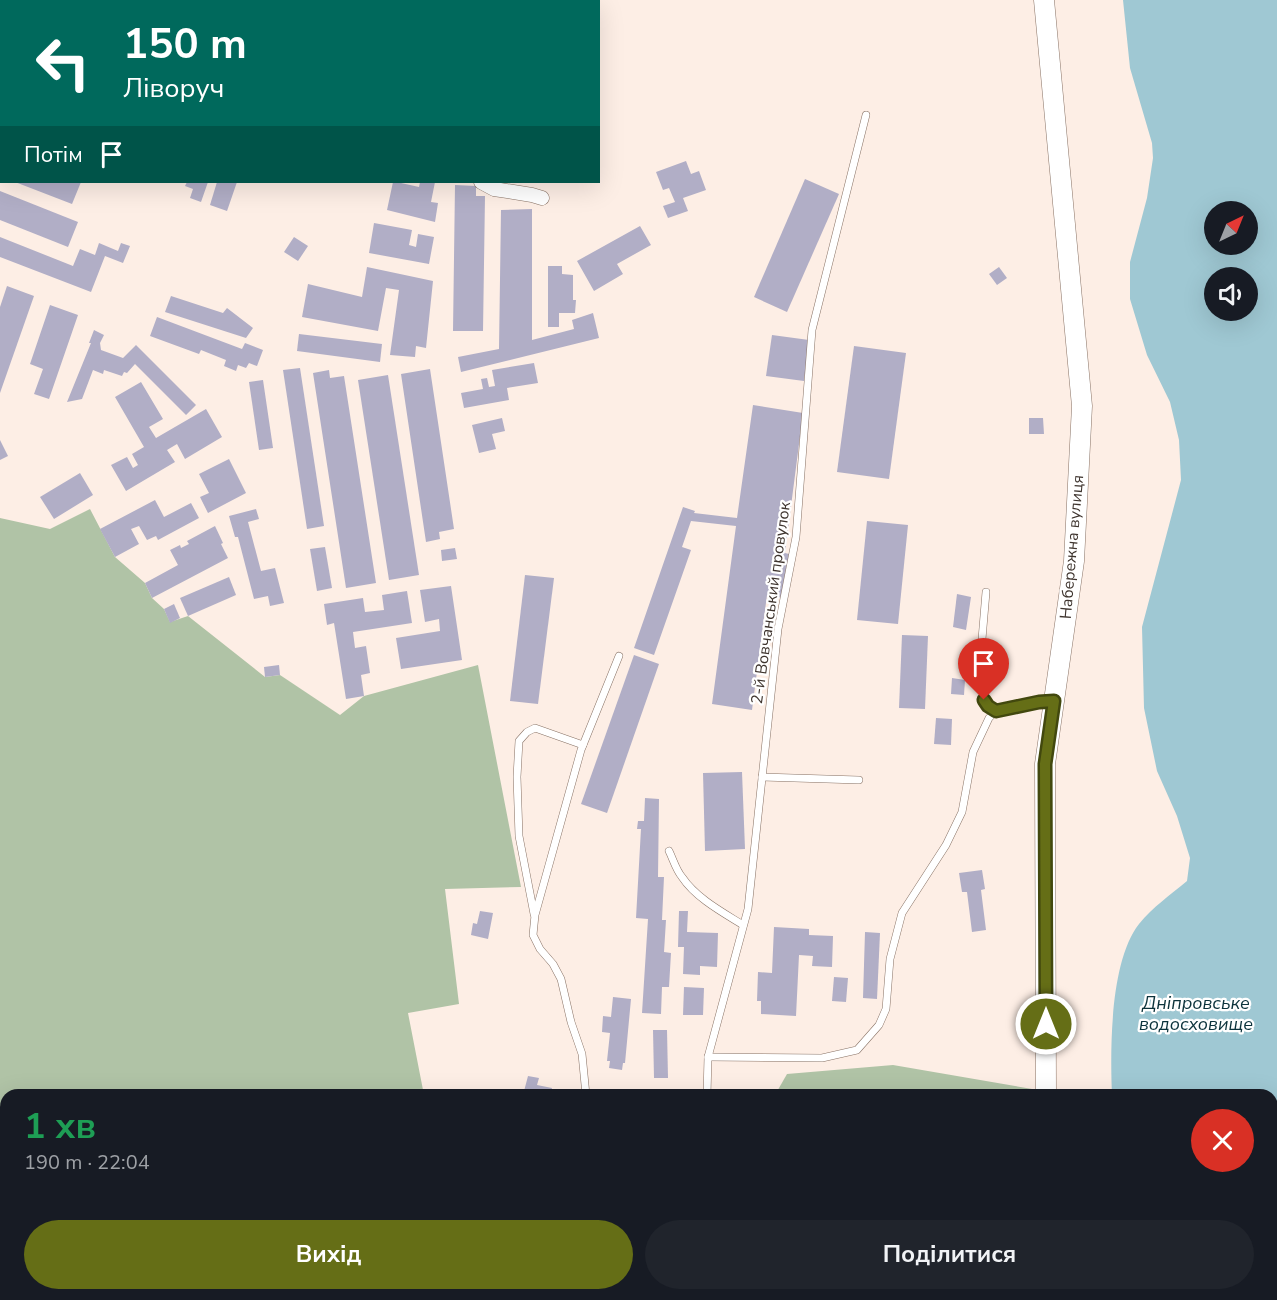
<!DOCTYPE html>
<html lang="uk">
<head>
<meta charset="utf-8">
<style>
	:root { --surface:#171b24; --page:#20242c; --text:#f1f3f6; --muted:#9ea1a6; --accent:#656e16 }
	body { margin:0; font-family:"Nunito Sans",sans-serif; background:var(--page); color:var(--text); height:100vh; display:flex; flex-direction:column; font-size:22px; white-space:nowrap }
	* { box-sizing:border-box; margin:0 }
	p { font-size:20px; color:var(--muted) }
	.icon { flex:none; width:33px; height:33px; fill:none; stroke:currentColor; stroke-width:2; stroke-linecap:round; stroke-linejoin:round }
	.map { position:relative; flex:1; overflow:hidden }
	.details { position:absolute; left:0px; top:1089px; width:1278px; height:212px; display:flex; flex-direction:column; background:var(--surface); border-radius:18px 18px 0 0; box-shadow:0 6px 24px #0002 }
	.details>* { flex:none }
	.hud { position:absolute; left:0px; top:0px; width:600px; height:183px; box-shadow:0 6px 24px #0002; background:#00695c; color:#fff; overflow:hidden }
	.needle { width:39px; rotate:43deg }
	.tools { position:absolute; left:1204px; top:201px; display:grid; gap:12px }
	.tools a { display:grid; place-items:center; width:54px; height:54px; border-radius:50%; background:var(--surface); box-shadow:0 6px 24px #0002; font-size:30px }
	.pin { position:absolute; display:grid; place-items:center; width:51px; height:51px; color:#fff; margin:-62px -26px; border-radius:50% 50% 50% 0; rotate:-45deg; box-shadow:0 0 6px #0007 }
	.pin .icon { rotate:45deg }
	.me { position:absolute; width:66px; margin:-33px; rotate:0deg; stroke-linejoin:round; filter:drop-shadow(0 0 4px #0008) }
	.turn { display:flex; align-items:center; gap:21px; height:126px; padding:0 24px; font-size:27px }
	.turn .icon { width:78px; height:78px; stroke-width:2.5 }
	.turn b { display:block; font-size:42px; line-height:51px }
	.then { display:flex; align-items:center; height:57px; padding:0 24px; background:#0003; gap:12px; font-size:22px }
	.round { display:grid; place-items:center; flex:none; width:63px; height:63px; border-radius:32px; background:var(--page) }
	.overview { display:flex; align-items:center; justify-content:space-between; height:102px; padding:0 24px }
	h1 { font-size:36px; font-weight:700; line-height:45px; color:#1e9e55 }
	.cta { display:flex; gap:12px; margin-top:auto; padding:12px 24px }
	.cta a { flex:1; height:69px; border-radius:36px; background:var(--accent); color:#fff; font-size:24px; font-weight:700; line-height:69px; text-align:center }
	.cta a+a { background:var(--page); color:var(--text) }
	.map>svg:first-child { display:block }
	.forest { fill:#b0c3a6 }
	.water { fill:#9fc8d3; fill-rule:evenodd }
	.building { fill:#b1aec6 }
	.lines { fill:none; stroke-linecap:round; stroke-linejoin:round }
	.lane-casing { stroke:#887265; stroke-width:8 }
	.street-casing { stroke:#887265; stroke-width:15 }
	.secondary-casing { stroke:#887265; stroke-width:21 }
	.lane { stroke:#fff; stroke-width:7 }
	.street { stroke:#fff; stroke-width:14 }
	.secondary { stroke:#fff; stroke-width:20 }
	.route-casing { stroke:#42480e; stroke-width:15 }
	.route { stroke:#656e16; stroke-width:10 }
	.labels { text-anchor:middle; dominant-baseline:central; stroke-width:4.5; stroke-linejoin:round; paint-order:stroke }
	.street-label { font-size:16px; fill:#3e342e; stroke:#fff }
	.water-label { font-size:18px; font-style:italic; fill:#0c333c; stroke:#fff }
</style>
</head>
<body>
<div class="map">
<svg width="1277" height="1300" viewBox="0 0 1277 1300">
	<rect width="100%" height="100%" fill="#fdeee5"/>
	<g class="forest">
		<polygon points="90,509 115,557 145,583 152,598 164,609 170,622 188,616 265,677 280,675 340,715 364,696 478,665 521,887 445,889 459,1004 408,1013 424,1095 6,1095 6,1294 455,1295 454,1300 0,1300 0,518 50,529"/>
		<polygon points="893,1065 1032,1089 1032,1095 775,1095 787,1074"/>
		<polygon points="759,1295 1030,1294 1030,1300 761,1300"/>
	</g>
	<path class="water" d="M1123 0H1277V1300H1121L1120 1295 1272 1294V1095H1112C1110 1049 1110 961 1139 924 1153 907 1170 895 1187 881L1190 858 1177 816 1157 771 1144 708 1142 627 1181 480 1179 440 1170 402 1147 355 1130 299V262L1147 198 1153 158 1152 143 1130 68ZM1215 212H1248V244H1215ZM1215 278H1248V310H1215Z"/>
	<g class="building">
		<polygon points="686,161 691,174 699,171 706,190 683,198 688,211 668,218 663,206 675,202 669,188 663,190 656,172"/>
		<polygon points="805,179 839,194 787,312 754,297"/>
		<polygon points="15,182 81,182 72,204"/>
		<polygon points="187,182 208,182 201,202 190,198 193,189 185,186"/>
		<polygon points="217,182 237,182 227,211 210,205"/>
		<polygon points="393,182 402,182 401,183 419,187 420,182 435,182 431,202 438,203 435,222 387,210"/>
		<polygon points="455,185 476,186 476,196 485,196 483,331 453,331"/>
		<polygon points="0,191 78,222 68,247 0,220"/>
		<polygon points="532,209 532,340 574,329 572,320 593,313 599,338 461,372 458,357 499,349 501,210"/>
		<polygon points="374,223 412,230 409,245 416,247 418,234 434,237 429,264 369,253"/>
		<polygon points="640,226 651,245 617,264 623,274 594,291 577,261"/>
		<polygon points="0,237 73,266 80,249 95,255 99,243 118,251 121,243 130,246 123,263 105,256 91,292 0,257"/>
		<polygon points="294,237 308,246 298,261 284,252"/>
		<polygon points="548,266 562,266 562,274 573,275 573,300 576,300 575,313 559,313 559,327 548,327"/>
		<polygon points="367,267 433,281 426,348 416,346 415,357 390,355 399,290 386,288 378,331 302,317 308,284 362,297"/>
		<polygon points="999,267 1007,278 997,285 989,274"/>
		<polygon points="7,286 34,296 0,393 0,307"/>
		<polygon points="171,296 223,313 227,308 253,328 246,338 165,312"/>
		<polygon points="50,305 78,315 49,399 34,394 43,369 30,364"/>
		<polygon points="157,317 242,349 245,343 263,350 257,366 249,363 246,368 238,365 236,371 224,366 226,360 201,350 199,354 150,336"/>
		<polygon points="94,330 104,335 100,343 101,350 123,358 136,345 196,405 186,415 135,364 127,373 124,372 122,376 104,370 103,374 93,370 82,399 67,402 91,343 89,343"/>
		<polygon points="299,334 382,344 380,362 297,351"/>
		<polygon points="772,335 809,340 804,381 766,376"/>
		<polygon points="854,346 906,353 889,479 837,472"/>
		<polygon points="534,363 538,383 507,388 509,400 464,408 461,393 483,389 481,379 487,378 489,387 495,386 492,370"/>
		<polygon points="300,368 324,526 307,529 283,370"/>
		<polygon points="430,369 454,529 439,532 440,539 426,542 401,374"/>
		<polygon points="329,370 330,378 344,376 376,583 346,588 313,373"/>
		<polygon points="388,375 419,575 389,580 358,380"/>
		<polygon points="263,380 273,448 259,450 249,382"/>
		<polygon points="141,382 163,419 149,427 156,438 206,409 222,437 185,459 177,444 167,450 175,462 126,491 111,465 127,457 133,468 138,465 132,454 144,447 115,397"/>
		<polygon points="753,405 803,413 785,553 789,554 783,598 767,595 752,710 712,704 736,526 691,521 682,547 691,550 654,655 634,648 683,507 695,511 694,513 737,518"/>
		<polygon points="502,418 505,431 492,434 496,449 479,453 472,425"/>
		<polygon points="1029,418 1043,418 1044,434 1029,434"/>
		<polygon points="0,440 8,456 0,460"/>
		<polygon points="229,459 246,493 208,513 200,497 209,493 199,474"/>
		<polygon points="80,473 93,495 54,519 40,497"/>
		<polygon points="155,500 164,517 191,503 199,518 158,540 156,536 147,540 139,526 131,529 139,544 115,557 100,529"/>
		<polygon points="256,509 259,519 248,522 261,571 275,568 284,603 270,606 268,596 254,599 238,537 235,537 229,516"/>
		<polygon points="867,521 908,525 898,624 857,620"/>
		<polygon points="215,526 223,543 221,544 228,558 152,598 145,583 178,565 170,550 180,545 181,548 189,544 187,541"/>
		<polygon points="325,547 332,588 317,591 310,549"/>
		<polygon points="455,548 457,559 442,561 441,550"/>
		<polygon points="525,575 554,578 538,704 510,701"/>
		<polygon points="229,577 236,595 188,616 180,598"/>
		<polygon points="451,586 462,660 401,669 396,638 440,631 439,619 425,622 420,590"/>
		<polygon points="407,591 412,623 353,632 355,648 366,646 370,673 361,675 364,696 346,699 334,623 327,625 324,604 363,598 365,612 384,610 382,595"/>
		<polygon points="957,594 971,597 966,630 953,627"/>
		<polygon points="174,604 180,618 170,623 164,609"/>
		<polygon points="902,635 928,636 925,709 899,708"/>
		<polygon points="634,655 659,664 607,813 581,804"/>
		<polygon points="279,665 280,675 265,677 264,667"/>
		<polygon points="952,678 965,680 964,695 951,694"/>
		<polygon points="936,718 952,719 951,745 934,744"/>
		<polygon points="742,772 745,849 705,851 703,773"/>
		<polygon points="645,798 659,799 658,877 664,877 662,920 666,920 664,952 671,953 669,987 662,987 661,1014 642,1013 648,919 636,918 641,829 637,829 638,821 644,821"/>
		<polygon points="982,870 985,889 981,890 986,930 972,932 967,892 962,892 959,873"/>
		<polygon points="480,911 493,913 488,939 471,935 473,923 477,924"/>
		<polygon points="679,911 688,911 687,932 718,933 717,967 700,966 700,975 683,974 684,947 678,947"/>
		<polygon points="774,927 809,929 809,935 833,936 832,967 812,966 813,956 799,955 796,1016 761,1014 761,1001 757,1001 758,972 772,973"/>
		<polygon points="865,932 880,933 877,999 863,998"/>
		<polygon points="834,977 848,978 846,1002 832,1001"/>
		<polygon points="684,987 704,988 703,1015 683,1015"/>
		<polygon points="613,997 631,999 625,1063 623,1063 622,1070 609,1068 610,1061 607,1061 610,1033 602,1032 603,1016 611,1017"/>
		<polygon points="653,1030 667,1030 668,1078 654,1078"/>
		<polygon points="528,1076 539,1078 537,1085 552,1088 550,1095 523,1095"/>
		<rect x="523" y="1294" width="41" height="6"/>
		<rect x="640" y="1294" width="45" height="6"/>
	</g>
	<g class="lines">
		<g class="lane-casing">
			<g id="lane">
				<polyline points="284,0 288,2"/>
				<polyline points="447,0 448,2"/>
				<polyline points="145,2 145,0"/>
				<polyline points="986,592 981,651 982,683 984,700 988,706 996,711"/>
				<polyline points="762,777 859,780"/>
				<path d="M669 851C673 859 676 870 682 877 696 898 722 912 743 925"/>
				<polyline points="534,914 519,836 517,777 519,741 527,732 535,728 583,745"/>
				<polyline points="708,1057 822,1058 857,1050 879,1025 886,1009 890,959 902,913 946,845 962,812 973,752 989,718 996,711 1052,701"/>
				<polyline points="586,1095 582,1054 571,1022 561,979 553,964 540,949 533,935 535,915 581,750 619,656"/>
				<polyline points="707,1095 708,1057 748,909 778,629 796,537 812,330 866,115"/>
				<polyline points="579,1300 579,1294"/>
				<polyline points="703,1300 703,1294"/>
			</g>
		</g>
		<g class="street-casing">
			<g id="street">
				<polyline points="115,0 119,2"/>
				<polyline points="239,2 239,0"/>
				<polyline points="481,182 494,189 532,195 542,198"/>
			</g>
		</g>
		<g class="secondary-casing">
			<g id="secondary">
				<polyline points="1044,0 1082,406 1074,561 1045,764 1046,1095"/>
				<polyline points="1044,1294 1044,1300"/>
			</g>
		</g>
		<use href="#lane" class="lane"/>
		<use href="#street" class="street"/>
		<use href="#secondary" class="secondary"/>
	</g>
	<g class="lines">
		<g class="route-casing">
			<polyline id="route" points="984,700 988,706 996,711 1039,702 1054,701 1045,764 1046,1024"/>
		</g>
		<use href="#route" class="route"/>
	</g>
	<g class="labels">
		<g class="street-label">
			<text transform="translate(1072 547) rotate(-85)">Набережна вулиця</text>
			<text transform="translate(771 603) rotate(-82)">2-й Вовчанський провулок</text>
		</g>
		<g class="water-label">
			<text x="1196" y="1003">Дніпровське<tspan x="1196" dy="21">водосховище</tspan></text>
		</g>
	</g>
</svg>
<div class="tools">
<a><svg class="needle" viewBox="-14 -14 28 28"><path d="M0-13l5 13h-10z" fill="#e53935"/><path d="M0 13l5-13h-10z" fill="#9ea1a6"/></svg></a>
<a><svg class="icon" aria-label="sound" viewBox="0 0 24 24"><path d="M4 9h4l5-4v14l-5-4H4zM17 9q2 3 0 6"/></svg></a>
</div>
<div class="pin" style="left:984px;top:700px;background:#d93025"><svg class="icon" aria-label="arrive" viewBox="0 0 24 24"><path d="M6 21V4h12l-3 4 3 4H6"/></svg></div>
<svg class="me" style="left:1046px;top:1024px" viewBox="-20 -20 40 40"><circle r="17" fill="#656e16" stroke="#fff" stroke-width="3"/><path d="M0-11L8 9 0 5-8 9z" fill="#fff"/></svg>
<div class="hud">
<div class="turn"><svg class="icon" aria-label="left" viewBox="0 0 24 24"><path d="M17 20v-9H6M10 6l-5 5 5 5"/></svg><div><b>150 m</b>Ліворуч</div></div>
<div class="then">Потім<svg class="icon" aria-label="arrive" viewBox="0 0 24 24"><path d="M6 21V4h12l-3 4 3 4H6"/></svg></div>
</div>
<section class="details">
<div class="overview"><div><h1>1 хв</h1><p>190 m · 22:04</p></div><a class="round" style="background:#d93025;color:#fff"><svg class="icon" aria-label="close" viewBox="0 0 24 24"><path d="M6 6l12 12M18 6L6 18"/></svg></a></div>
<div class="cta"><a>Вихід</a><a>Поділитися</a></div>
</section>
</div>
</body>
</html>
